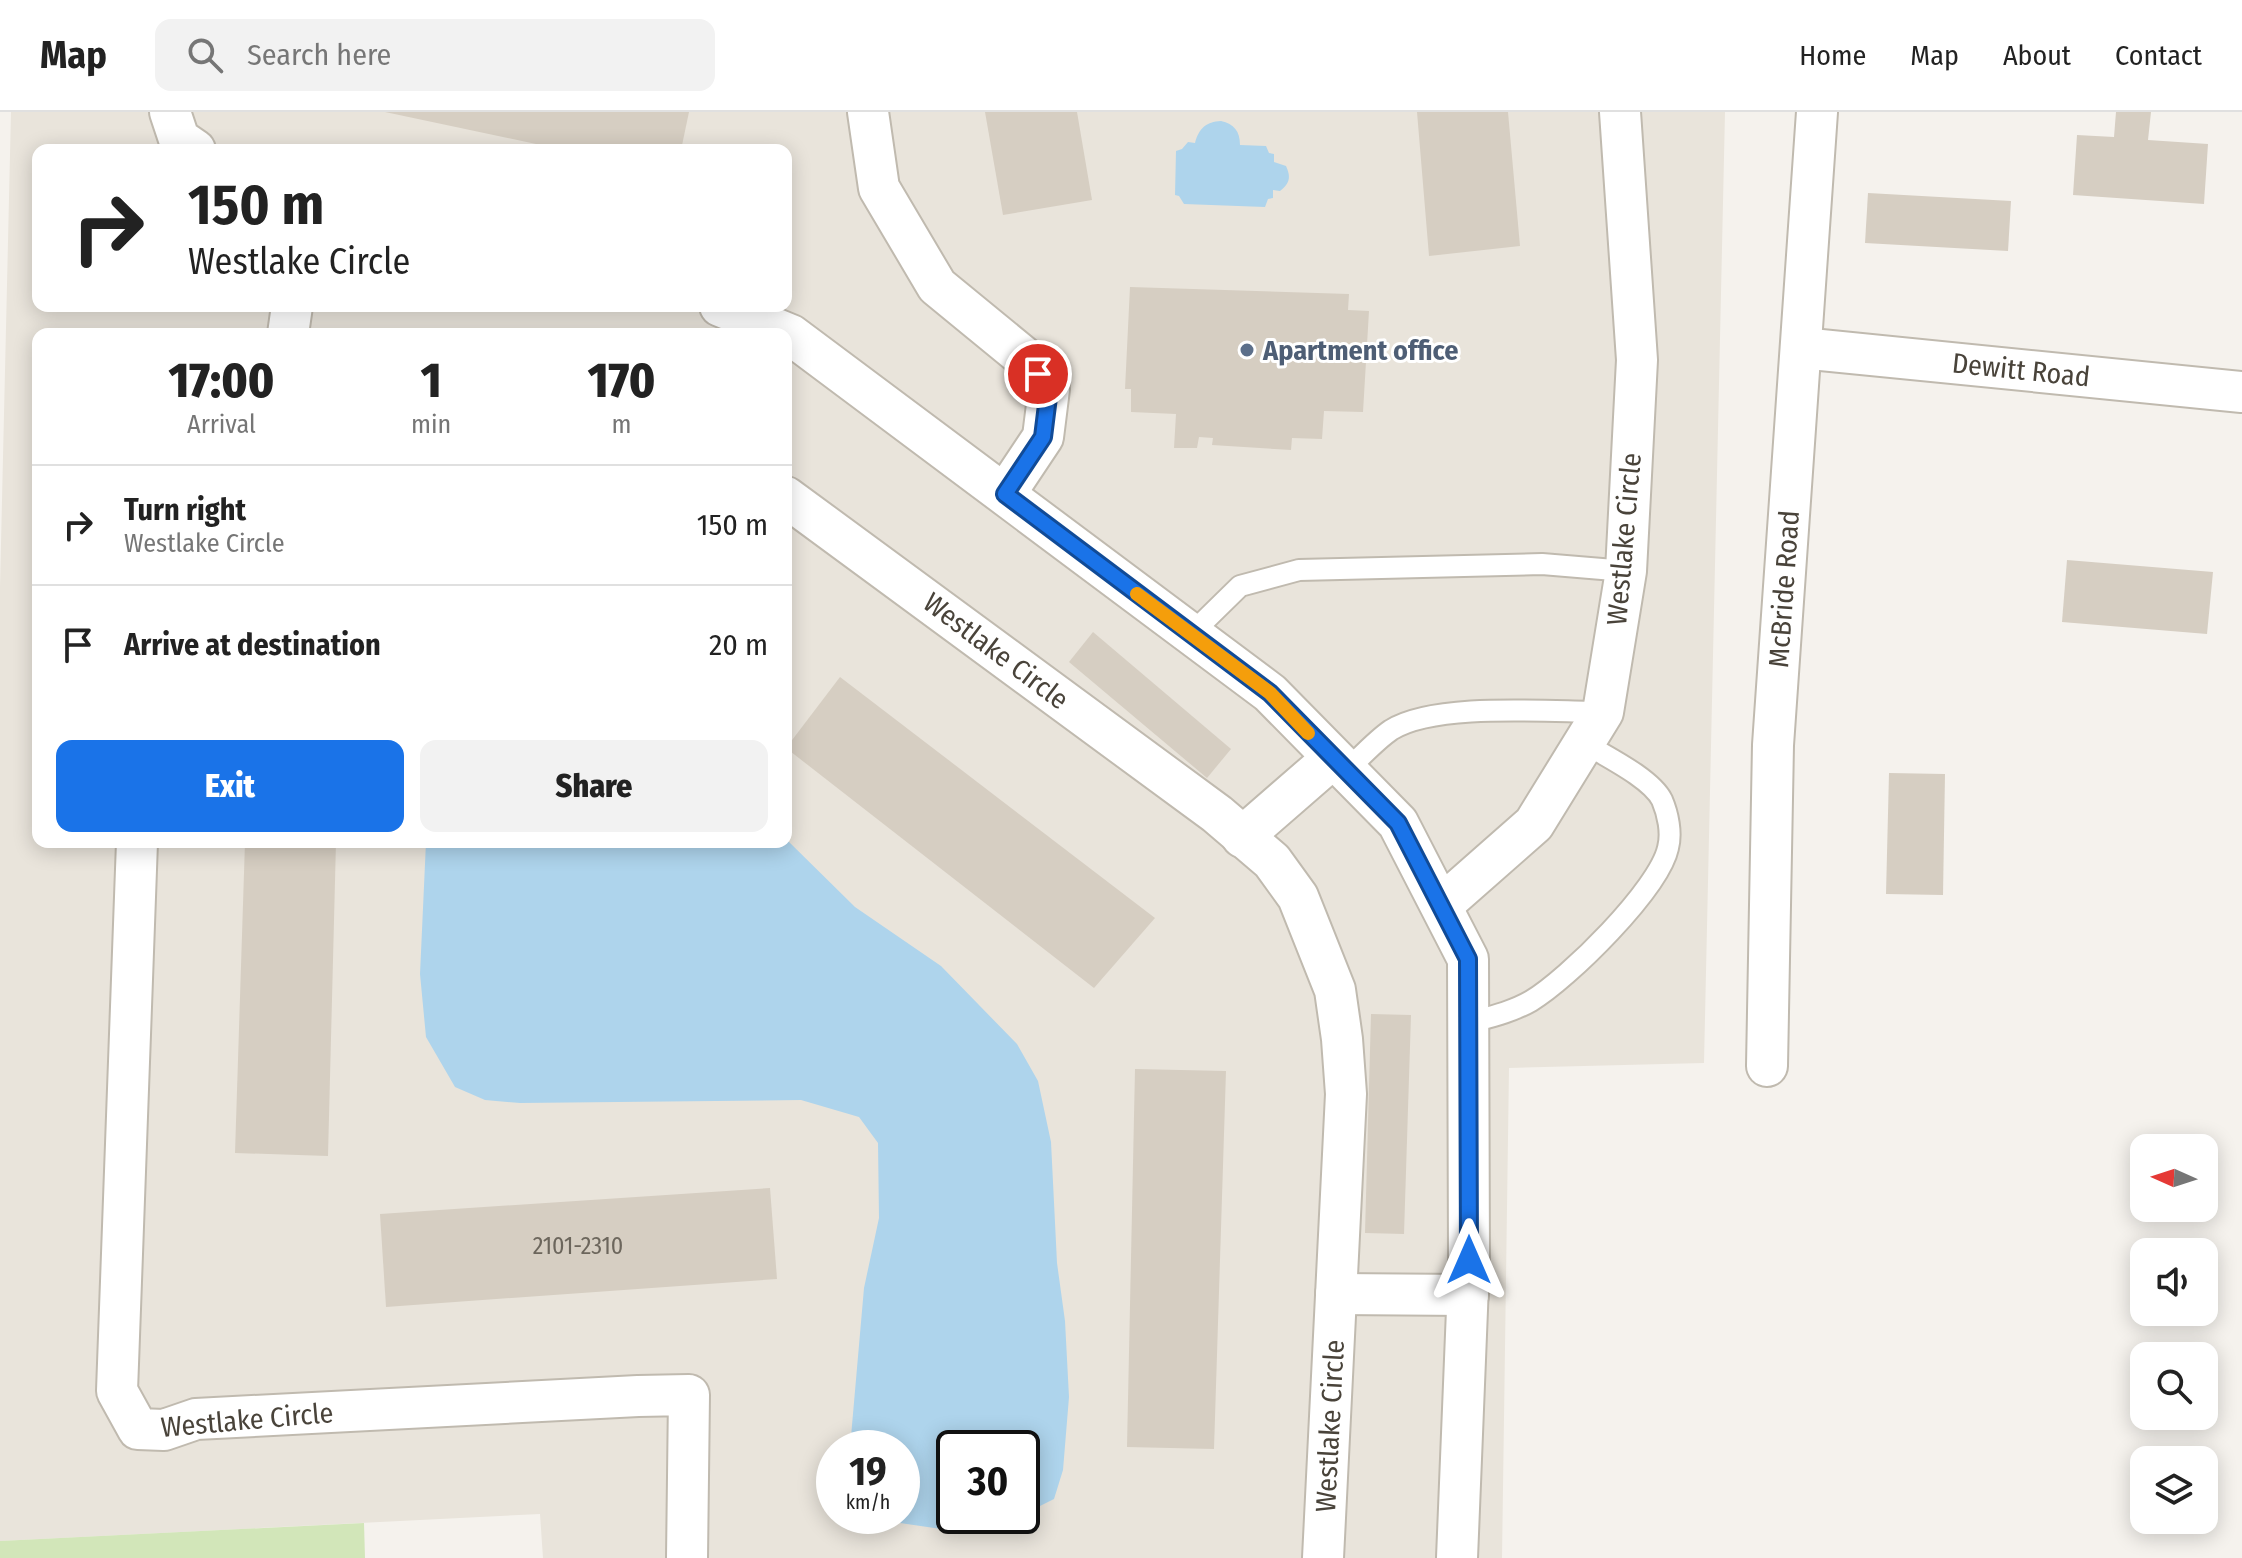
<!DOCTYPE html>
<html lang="en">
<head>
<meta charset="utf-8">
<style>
	:root { --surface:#fff; --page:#f2f2f2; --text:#222; --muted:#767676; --line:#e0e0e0; --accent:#1a73e8 }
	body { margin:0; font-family:"Fira Sans Condensed",sans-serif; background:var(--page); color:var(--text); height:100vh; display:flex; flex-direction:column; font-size:30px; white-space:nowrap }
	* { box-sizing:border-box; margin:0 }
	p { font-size:26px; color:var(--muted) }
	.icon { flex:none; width:44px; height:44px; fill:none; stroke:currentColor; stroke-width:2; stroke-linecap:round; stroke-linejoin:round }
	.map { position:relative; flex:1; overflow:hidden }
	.sheet { position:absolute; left:32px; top:216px; width:760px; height:520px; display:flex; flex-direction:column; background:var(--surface); border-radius:16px; box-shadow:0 4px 20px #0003 }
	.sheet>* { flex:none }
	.guide { position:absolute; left:32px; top:32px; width:760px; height:168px; border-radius:16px; box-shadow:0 4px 20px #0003; background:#fff; color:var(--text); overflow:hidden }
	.needle { width:52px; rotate:273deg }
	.fabs { position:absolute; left:2130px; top:1022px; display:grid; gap:16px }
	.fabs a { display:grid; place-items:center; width:88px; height:88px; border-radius:16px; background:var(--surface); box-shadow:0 4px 20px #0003; font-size:40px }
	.speed { position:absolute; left:816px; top:1318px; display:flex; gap:16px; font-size:40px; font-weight:700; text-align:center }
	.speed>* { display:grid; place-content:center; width:104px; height:104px; border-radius:50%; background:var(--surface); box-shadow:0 4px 20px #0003; line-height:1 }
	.speed small { font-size:20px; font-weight:400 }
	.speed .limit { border:4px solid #111; border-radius:12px; background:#fff; color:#111 }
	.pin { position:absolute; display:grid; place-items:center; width:68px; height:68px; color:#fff; margin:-34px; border:4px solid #fff; border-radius:50%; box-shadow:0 2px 8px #0007 }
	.me { position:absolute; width:88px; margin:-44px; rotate:0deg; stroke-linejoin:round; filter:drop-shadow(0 0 6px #0008) }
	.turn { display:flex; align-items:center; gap:28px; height:168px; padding:0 24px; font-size:36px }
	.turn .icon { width:104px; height:104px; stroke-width:2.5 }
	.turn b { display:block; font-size:56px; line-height:68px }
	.eta { display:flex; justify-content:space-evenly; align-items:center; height:136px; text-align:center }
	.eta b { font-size:48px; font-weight:800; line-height:56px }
	.button { display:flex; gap:16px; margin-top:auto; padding:16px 24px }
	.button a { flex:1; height:92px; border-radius:16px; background:var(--accent); color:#fff; font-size:32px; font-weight:800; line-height:92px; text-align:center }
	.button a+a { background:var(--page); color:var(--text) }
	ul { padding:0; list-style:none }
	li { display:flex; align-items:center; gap:24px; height:120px; padding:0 24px; border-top:2px solid var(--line) }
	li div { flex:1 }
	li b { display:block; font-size:30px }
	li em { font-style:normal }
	header { display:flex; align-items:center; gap:48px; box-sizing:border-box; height:112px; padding:0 40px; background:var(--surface); border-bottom:2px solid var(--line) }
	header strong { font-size:38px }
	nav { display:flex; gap:44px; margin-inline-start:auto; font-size:28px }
	.search { width:560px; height:72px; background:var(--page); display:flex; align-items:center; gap:20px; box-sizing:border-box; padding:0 28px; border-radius:16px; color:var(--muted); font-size:30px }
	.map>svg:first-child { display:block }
	.residential { fill:#e9e4db; fill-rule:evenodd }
	.green { fill:#d2e6b9 }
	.water { fill:#aed4ec }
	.building { fill:#d6cec2 }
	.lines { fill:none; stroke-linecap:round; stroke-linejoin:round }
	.lane-casing { stroke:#c0baaf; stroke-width:24 }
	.street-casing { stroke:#c0baaf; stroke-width:44 }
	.lane { stroke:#fff; stroke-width:20 }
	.street { stroke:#fff; stroke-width:40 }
	.route-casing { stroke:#114b97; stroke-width:20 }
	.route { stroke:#1a73e8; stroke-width:14 }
	.slow { stroke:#f59e0b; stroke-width:14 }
	.service-dot { fill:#5c6f8a; stroke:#fff; stroke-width:3 }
	.labels { text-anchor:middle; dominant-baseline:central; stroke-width:6; stroke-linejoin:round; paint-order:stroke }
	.number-label { font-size:24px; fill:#6c665c }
	.service-label { font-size:28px; font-weight:bold; fill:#4e5e75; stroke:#fff; text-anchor:start }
	.street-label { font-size:28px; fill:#49433a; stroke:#fff }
</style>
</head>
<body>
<header>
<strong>Map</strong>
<div class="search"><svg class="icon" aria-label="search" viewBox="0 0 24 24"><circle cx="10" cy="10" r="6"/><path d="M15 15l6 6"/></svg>Search here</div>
<nav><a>Home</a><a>Map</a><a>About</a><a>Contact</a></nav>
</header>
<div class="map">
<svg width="2242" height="1446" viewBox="0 0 2242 1446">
	<rect width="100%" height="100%" fill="#f5f2ed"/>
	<path class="residential" d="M11 0H1725L1704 951 1509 956 1502 1446H543L540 1402 0 1429V475ZM38 38H786V194H38ZM38 222H786V730H38ZM834 1336H902V1404H834ZM954 1336H1022V1404H954Z"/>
	<polygon class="green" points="364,1411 365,1446 0,1446 0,1429"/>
	<g class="water">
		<path d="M1221 9C1234 12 1240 19 1240 33L1266 34 1269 41 1274 42V50L1286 54C1291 65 1290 71 1280 79L1273 78V86L1268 87 1265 95 1184 92 1179 84 1175 83 1176 39 1182 37 1188 30 1195 31C1199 16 1206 10 1221 9Z"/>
		<polygon points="786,727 855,795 941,854 1017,932 1038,969 1051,1030 1057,1151 1065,1209 1069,1285 1063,1358 1054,1387 1022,1403 1022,1336 954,1336 954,1404 1021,1404 1015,1407 941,1417 873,1407 871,1404 902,1404 902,1336 850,1336 864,1176 879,1106 878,1031 859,1005 801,988 520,991 485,988 455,975 426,925 420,862 426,730 786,730"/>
	</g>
	<g class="building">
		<polygon points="385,0 689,0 681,38 564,38"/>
		<polygon points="985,0 1077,0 1092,88 1003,103"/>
		<polygon points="1417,0 1508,0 1520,134 1429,144"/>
		<polygon points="2116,0 2151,0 2148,28 2208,32 2204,92 2073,83 2077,23 2114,25"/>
		<polygon points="1868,81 2011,89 2008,139 1865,131"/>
		<polygon points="1130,175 1349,182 1348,198 1369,199 1363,300 1324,299 1322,327 1292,326 1291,338 1212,333 1213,326 1199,325 1197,336 1174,336 1176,302 1131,300 1131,277 1125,277"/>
		<polygon points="2067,448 2213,460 2207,522 2062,510"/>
		<polygon points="1093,520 1231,637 1207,666 1069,550"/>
		<polygon points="840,565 1155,806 1094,876 786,636"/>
		<polygon points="1889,661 1945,662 1943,783 1886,782"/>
		<polygon points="245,730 336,730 328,1044 235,1041"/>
		<polygon points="1371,902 1411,903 1404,1122 1365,1121"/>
		<polygon points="1135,957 1226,959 1214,1337 1127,1335"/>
		<polygon points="770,1076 777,1167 386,1195 380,1102"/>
	</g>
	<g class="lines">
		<g class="lane-casing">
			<g id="lane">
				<polyline points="1191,522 1240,474 1299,458 1542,452 1626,459"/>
				<path d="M1346 659C1360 646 1375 629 1391 618 1435 590 1550 600 1603 600"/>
				<path d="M1468 911C1490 905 1512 900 1531 889 1568 867 1659 777 1668 736 1672 721 1668 702 1662 688 1651 666 1605 644 1584 631"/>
			</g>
		</g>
		<g class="street-casing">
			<g id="street">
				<polyline points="170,0 179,27 195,38"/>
				<polyline points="868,0 879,76 937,174 1026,247 1049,277 1043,325 1005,382"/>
				<polyline points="720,194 791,223 1270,581 1398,711 1468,847 1469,1148 1457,1446"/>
				<polyline points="288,222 292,194"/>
				<polyline points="1801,236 2242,280"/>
				<polyline points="786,385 1217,702 1272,749 1298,785 1335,878 1342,927 1346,982 1323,1446"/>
				<polyline points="1242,725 1333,646"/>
				<polyline points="137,730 117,1279 138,1317 164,1318 196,1307 638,1284 689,1283 687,1446"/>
				<polyline points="1442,793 1534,712 1603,600 1626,459 1637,248 1620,0"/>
				<polyline points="1767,954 1773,633 1817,0"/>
				<polyline points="1336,1182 1468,1183"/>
			</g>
		</g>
		<use href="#lane" class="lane"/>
		<use href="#street" class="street"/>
	</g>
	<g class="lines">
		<g class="route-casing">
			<polyline id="route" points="1038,262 1049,277 1043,325 1005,382 1270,581 1398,711 1468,847 1469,1148"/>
		</g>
		<use href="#route" class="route"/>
		<polyline class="slow" points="1137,482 1270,581 1308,621"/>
	</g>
	<circle class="service-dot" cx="1247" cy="238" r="8"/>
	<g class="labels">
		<g class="number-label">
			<text x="578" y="1134">2101-2310</text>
		</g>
		<g class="service-label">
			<text x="1263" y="238">Apartment office</text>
		</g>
		<g class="street-label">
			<text transform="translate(2021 258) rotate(6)">Dewitt Road</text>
			<text transform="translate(1624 427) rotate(-85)">Westlake Circle</text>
			<text transform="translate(1784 477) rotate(-86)">McBride Road</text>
			<text transform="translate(996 539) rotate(37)">Westlake Circle</text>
			<text transform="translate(247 1308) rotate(-5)">Westlake Circle</text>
			<text transform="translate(1330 1314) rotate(-87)">Westlake Circle</text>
		</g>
	</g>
</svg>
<div class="fabs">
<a><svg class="needle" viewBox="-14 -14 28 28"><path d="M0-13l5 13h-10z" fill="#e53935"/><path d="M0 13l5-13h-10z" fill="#767676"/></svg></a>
<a><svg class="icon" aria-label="sound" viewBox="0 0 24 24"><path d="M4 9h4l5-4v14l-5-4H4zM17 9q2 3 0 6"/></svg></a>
<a><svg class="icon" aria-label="search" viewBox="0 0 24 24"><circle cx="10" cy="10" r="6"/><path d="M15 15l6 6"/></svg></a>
<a><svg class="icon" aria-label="layers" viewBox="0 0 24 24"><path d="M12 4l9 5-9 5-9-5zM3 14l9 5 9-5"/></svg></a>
</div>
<div class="speed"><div>19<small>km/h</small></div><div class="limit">30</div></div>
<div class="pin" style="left:1038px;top:262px;background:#d93025"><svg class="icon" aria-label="arrive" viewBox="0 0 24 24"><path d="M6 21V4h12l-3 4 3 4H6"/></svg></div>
<svg class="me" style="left:1469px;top:1148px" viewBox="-20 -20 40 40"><path d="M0-17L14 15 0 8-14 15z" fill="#1a73e8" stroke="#fff" stroke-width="4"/></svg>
<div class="guide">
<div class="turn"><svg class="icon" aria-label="right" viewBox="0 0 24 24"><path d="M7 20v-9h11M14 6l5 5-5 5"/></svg><div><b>150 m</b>Westlake Circle</div></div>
</div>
<section class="sheet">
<div class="eta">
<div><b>17:00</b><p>Arrival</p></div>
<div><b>1</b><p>min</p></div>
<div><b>170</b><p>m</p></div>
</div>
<ul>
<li><svg class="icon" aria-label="right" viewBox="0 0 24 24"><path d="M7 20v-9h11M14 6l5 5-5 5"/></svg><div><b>Turn right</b><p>Westlake Circle</p></div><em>150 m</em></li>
<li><svg class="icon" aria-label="arrive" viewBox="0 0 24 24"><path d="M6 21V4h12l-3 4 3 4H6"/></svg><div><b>Arrive at destination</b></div><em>20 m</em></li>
</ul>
<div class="button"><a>Exit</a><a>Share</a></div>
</section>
</div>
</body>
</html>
